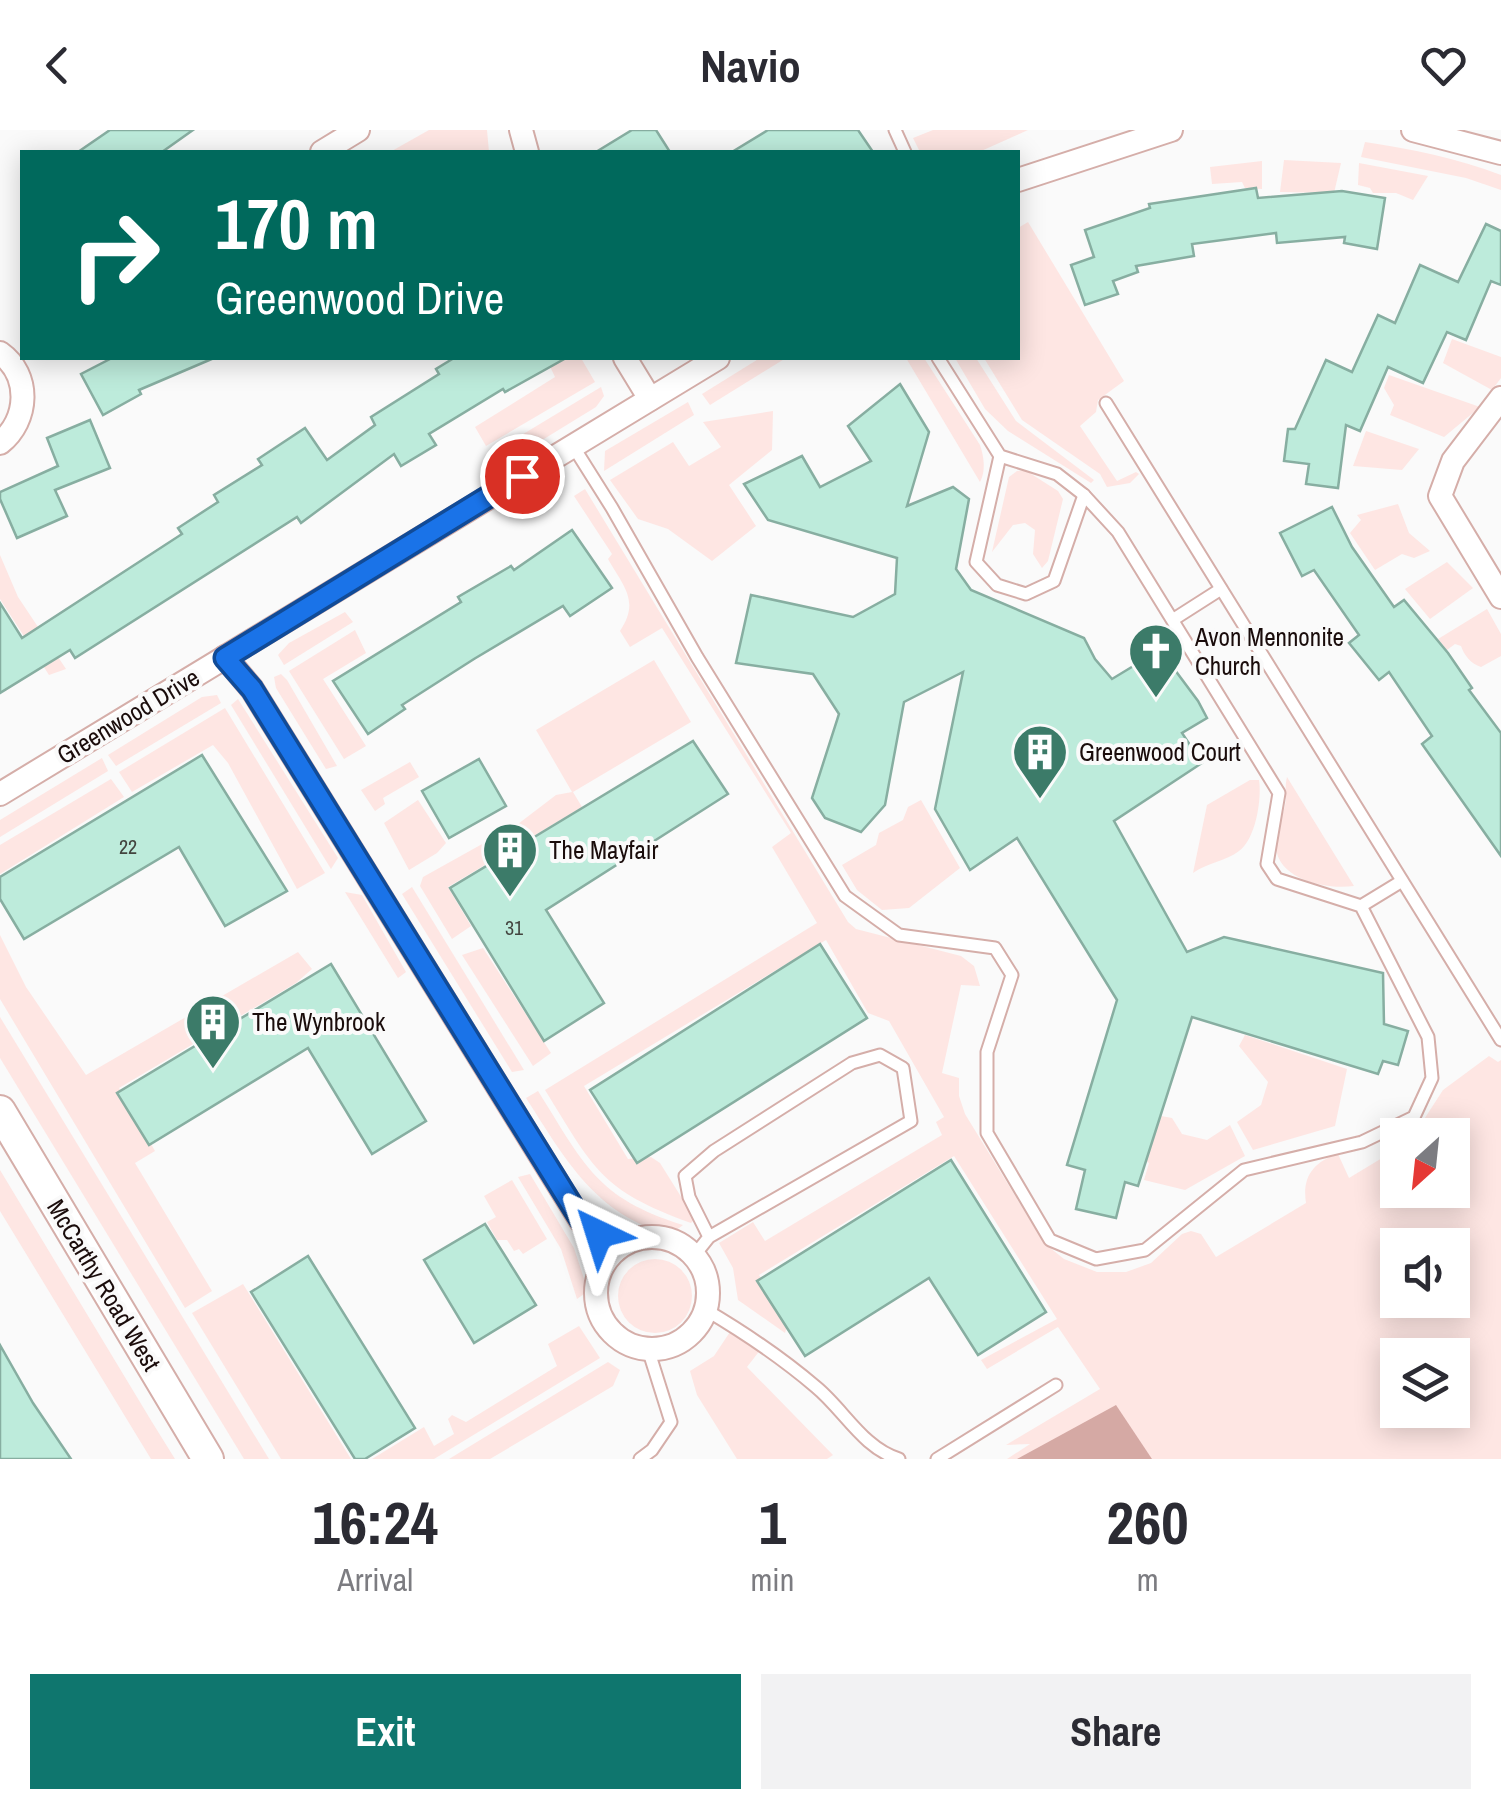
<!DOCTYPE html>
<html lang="en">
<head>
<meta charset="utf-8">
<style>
	:root { --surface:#fff; --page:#f2f2f3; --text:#2b2b33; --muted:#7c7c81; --accent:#0f766e }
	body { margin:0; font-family:"Archivo Narrow",sans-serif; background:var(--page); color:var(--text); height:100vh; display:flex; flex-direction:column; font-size:38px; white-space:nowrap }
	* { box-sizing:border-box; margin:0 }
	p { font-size:32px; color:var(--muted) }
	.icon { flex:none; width:55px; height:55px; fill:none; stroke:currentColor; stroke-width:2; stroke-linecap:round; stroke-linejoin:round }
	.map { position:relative; height:1329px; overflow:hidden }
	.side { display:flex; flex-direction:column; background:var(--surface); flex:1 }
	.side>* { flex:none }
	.guide { position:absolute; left:20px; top:20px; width:1000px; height:210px; border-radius:0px; box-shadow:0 5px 25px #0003; background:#00695c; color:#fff; overflow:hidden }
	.needle { width:65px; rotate:207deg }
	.fabs { position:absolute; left:1380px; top:988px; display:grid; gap:20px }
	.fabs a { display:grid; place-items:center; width:90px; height:90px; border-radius:0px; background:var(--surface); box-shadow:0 5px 25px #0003; font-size:50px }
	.pin { position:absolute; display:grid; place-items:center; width:85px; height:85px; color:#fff; margin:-42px; border:5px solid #fff; border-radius:50%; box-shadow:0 2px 10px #0007 }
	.me { position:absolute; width:110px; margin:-55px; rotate:319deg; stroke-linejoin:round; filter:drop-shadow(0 0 8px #0008) }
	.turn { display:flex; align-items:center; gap:35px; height:210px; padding:0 30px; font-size:45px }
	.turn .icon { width:130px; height:130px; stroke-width:2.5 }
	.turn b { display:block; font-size:70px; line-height:85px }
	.eta { display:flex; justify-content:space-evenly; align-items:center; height:170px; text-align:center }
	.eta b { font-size:60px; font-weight:700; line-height:70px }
	.primary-button { display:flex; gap:20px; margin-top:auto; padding:20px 30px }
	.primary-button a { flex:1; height:115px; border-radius:0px; background:var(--accent); color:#fff; font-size:40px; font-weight:700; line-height:115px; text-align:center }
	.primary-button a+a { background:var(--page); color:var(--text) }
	header { display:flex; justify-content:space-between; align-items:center; height:130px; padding:0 30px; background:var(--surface); font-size:45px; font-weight:700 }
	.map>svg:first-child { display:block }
	.green { fill:#fee6e3; fill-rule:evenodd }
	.forest { fill:#d5a9a4 }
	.building { fill:#bdebdb; stroke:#87aea1; stroke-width:2.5 }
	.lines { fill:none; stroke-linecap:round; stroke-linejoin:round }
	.lane-casing { stroke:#d5aea9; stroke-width:15 }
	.street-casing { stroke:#d5aea9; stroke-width:26 }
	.secondary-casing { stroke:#d5aea9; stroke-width:34 }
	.lane { stroke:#fff; stroke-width:11 }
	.street { stroke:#fff; stroke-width:22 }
	.secondary { stroke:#fff; stroke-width:30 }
	.route-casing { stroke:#114b97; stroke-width:25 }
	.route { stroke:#1a73e8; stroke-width:18 }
	.labels { text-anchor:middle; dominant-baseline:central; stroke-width:8; stroke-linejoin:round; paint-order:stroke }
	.number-label { font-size:20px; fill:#43443f }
	.poi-label { font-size:25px; fill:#1a0c0b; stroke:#fafafa; text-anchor:start }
	.street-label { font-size:25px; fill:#1a0c0b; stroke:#fafafa }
</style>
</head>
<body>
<header><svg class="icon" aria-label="back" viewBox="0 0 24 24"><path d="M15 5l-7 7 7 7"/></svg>Navio<svg class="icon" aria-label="heart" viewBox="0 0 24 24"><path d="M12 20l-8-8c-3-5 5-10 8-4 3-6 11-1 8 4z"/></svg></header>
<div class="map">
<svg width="1501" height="1329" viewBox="0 0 1501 1329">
	<rect width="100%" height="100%" fill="#fafafa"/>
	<g class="green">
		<polygon points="429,0 487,0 489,22 390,22"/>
		<polygon points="933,0 1028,0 979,22 920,22 913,8"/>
		<path d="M1365 12C1411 19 1457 28 1501 45V60L1466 48 1361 27Z"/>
		<polygon points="1284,30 1341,33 1334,63 1280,62"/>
		<polygon points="1262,31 1262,59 1245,58 1242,52 1212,54 1210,37"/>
		<polygon points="1359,33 1428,46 1413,70 1396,63 1373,63 1370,58 1358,55"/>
		<polygon points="1028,92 1124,251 1098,270 1096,282 1080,296 1117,351 1136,342 1139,344 1130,353 1107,357 1100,344 1022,290 984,228 1018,228 1018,98"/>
		<polygon points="1452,209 1501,227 1501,248 1492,260 1443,233"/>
		<polygon points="546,228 581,228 595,252 486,316 475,297 555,247"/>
		<polygon points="760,228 786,228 710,275 702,264"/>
		<path d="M906 228H924L980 315C984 327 986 341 980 352Z"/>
		<polygon points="955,228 976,228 1016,291 1094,350 1091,353 1008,301 985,279"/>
		<polygon points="1389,245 1480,277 1444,307 1390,285 1394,275 1384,258"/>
		<polygon points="601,257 604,266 596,277 500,336 490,324"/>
		<polygon points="688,272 694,285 604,341 605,321"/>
		<polygon points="773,281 772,320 729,355 756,396 712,431 668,399 638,389 610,350 673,312 689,336 721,317 703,292"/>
		<polygon points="1366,301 1419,319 1402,340 1353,336"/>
		<polygon points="1025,340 1058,361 1063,369 1048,431 1042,438 1033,424 1035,400 1025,393 1013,395 992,422 1009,347 1017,341"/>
		<path d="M585 359 848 792 856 799 961 826 974 836 980 856 961 855 942 943 959 948V966L965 984 1044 1113 1064 1129 1097 1142H1126L1151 1133 1182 1104 1191 1101 1201 1104 1216 1127 1306 1073C1302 1047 1313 1032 1338 1024L1349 1048 1397 1019 1398 1060H1452V1005H1422L1426 1002 1421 994 1443 960 1489 926 1498 932 1501 930V1329H1007L1030 1314 1006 1315 1100 1259 1058 1197 987 1239 981 1230 1057 1189 954 1026 759 1145 788 1193 785 1203 738 1170 733 1138 719 1113 753 1092 765 1111 942 1005 936 992 944 987 889 891 868 883 826 810 584 956 628 1029 651 1027 660 1033 695 1089 691 1093C600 1060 594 1039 545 960L817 793 772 717 791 703 662 498 630 517 620 501C640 471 624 457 608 429L612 424 574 366ZM1398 1115H1452V1170H1398ZM1398 1225H1452V1280H1398Z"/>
		<polygon points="1398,374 1409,403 1430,421 1414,428 1402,424 1375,440 1350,403 1361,390 1357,385"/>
		<polygon points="0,425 18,467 66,539 49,545 0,469"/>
		<polygon points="1447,432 1473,458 1430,489 1405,459"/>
		<path d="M1487 479 1501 504V526L1481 537C1471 534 1464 525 1461 516L1455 514 1447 520 1438 509Z"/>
		<polygon points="345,482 353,492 284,535 278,525 289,513"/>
		<polygon points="355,500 366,523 323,549 366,616 344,629 289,541"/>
		<polygon points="654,530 691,592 573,662 582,677 448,757 471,796 452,809 420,756 423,747 518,694 556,665 572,662 536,600"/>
		<polygon points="281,544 287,550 337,636 326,639 276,558 274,547"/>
		<polygon points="217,565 221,573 116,636 108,625 202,567"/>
		<polygon points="238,569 338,728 331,739 231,575"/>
		<polygon points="225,578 325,743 297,759 228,633 213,615 132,662 119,642"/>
		<polygon points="102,628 108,641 0,707 0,690"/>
		<polygon points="410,632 419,647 383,668 385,674 375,681 361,660"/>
		<path d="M1287 647 1354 756C1327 760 1278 750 1276 717 1275 701 1284 685 1286 670 1286 662 1285 654 1287 647Z"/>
		<polygon points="111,649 124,667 0,744 0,715"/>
		<path d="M1250 650H1259C1262 668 1256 709 1239 721 1226 731 1207 733 1193 743L1207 675Z"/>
		<polygon points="418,670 446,713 437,723 409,740 384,693"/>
		<polygon points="921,670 960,738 909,778 882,780 857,760 842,735 876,715 879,703 903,690 908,677"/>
		<polygon points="412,757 524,940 512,942 402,764"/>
		<polygon points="345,762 362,765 406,842 398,848"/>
		<polygon points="0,805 26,857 86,945 298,822 312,839 296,853 119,958 155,1021 135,1033 212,1161 185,1178 0,869"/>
		<polygon points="483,818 551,923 533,936 462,825"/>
		<polygon points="0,887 269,1329 244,1329 0,928"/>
		<polygon points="1245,905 1347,939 1335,996 1253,1020 1237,992 1261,975 1268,952 1239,916"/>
		<path d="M538 961C584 1034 596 1068 683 1095L671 1104C597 1088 564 1027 526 968Z"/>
		<polygon points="1145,983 1172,988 1182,1004 1207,1010 1230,995 1245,1026 1185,1060 1144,1050 1149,1033 1141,1028"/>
		<polygon points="0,1040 152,1292 175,1329 151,1329 0,1081"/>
		<polygon points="530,1044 574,1118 588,1161 577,1169 561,1119 518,1047"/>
		<polygon points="512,1050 547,1109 523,1124 519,1119 514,1121 507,1110 497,1110 487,1092 496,1087 484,1066"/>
		<circle cx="655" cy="1166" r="37"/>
		<polygon points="243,1154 351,1329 281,1329 192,1183"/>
		<polygon points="579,1196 600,1228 434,1329 372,1329 424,1297 434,1316 454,1304 448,1289 452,1285 466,1292 557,1236 548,1214"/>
		<polygon points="730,1202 761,1219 747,1237 833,1325 827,1329 737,1329 697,1265 690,1241 714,1226"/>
		<polygon points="608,1232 620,1240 613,1256 490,1329 449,1329"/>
	</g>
	<polygon class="forest" points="1116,1275 1152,1329 1017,1329"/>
	<g class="building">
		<polygon points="110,0 193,0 162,22 78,22"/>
		<polygon points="632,0 656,0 670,22 596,22"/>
		<polygon points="768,0 858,0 873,22 732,22"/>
		<polygon points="1256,58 1258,68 1342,61 1385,68 1377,119 1344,113 1345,107 1277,113 1276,103 1192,114 1194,126 1136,136 1138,142 1113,151 1118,164 1085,175 1071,135 1094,127 1085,100 1150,78 1149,74"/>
		<polygon points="1486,94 1501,101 1501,155 1491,151 1466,210 1447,202 1423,253 1388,237 1360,301 1346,295 1338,358 1306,354 1309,334 1284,331 1288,299 1295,299 1326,230 1352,242 1378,185 1395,193 1420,135 1458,152"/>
		<polygon points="112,228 214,228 139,260 141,264 103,285 81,244"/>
		<polygon points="454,228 566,228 505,262 503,259 429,304 436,315 401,336 394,324 301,393 297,387 75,528 70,520 0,563 0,473 22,508 182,404 178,398 218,372 214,365 262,335 258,329 305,298 327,330 375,295 371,287 439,244 436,239"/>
		<polygon points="900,254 929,302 907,376 953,357 969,369 956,439 971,460 1084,508 1095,529 1112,549 1160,520 1198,571 1207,588 1182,603 1202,633 1114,691 1187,822 1224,807 1383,843 1384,894 1408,901 1398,935 1383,931 1378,944 1192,887 1138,1056 1125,1052 1116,1088 1076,1079 1085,1040 1067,1035 1117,870 1017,708 970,740 935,679 963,542 904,572 885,675 861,702 825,688 812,668 839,584 813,544 736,533 751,465 853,487 895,464 897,428 768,390 744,354 802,326 820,357 871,331 848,296"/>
		<polygon points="90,290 110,338 55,360 67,386 17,408 0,369 0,362 58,336 47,308"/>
		<polygon points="1332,377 1352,417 1394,477 1404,470 1448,523 1472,558 1469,560 1501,603 1501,726 1422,614 1432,606 1389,542 1379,550 1349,513 1359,505 1314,440 1302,446 1280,403"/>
		<polygon points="572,400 612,458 570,486 563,476 474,529 402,575 405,579 368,604 333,551 461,472 458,467 511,436 514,440"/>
		<polygon points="693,611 728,664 546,780 604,873 544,911 450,758"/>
		<polygon points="202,625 287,761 225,796 179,717 24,809 0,769 0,747"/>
		<polygon points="479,629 506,676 449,708 422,661"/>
		<polygon points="820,814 867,888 637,1033 590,960"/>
		<polygon points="331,834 426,991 372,1024 308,918 149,1015 117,963"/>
		<polygon points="951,1030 1046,1182 978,1225 929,1148 805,1226 757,1151"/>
		<polygon points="485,1094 536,1175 474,1213 424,1130"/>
		<polygon points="308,1126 415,1298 365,1329 355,1329 251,1162"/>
		<polygon points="0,1215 33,1273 71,1329 0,1329"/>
	</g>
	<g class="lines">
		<g class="lane-casing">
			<g id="lane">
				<polyline points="895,0 905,22"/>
				<polyline points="1106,273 1501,910"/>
				<polyline points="573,316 612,378 697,527 845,766 899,805 995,818 1012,845 987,922 987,1003 1050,1110 1096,1129 1145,1120 1244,1040 1362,1012 1414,987 1432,948 1428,907 1361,776 1277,749 1267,734 1279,663 1118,402 1084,365 1057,344 1000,326 938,228"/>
				<polyline points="1000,326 976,432 997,455 1026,464 1054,451 1084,365"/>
				<polyline points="1174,489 1221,459"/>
				<polyline points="1361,776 1402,751"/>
				<polyline points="693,1127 709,1107 911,991 903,938 880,925 852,933 714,1021 685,1046 689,1067 709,1107"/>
				<path d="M706 1180C745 1203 782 1228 816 1257 844 1280 863 1318 899 1329"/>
				<polyline points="640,1329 652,1320 671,1292 648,1219"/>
				<polyline points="937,1329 1056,1255"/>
			</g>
		</g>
		<g class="street-casing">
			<g id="street">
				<polyline points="521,0 527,22"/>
				<polyline points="1413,0 1501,23"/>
				<polyline points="322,22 358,0"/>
				<polyline points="1018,50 1171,0"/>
				<path d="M0 223C31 245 29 290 0 313"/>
				<polyline points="625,228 650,269"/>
				<polyline points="1501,268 1453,331 1440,366 1501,467"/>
				<polyline points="225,527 252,559 581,1091 617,1118"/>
				<polyline points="0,664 718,228"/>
				<circle cx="652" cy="1163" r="56"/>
			</g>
		</g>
		<g class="secondary-casing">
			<polyline id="secondary" points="0,981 208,1329"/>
		</g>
		<use href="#lane" class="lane"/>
		<use href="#street" class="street"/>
		<use href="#secondary" class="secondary"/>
	</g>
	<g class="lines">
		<g class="route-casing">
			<polyline id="route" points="522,346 225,528 252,559 581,1090 599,1104"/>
		</g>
		<use href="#route" class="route"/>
	</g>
	<defs>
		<g id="church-pin" transform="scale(2.875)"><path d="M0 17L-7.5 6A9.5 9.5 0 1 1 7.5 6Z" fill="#3c7b69" stroke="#fafafa"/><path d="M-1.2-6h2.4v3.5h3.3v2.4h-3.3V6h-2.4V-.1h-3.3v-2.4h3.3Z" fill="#fff"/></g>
		<g id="building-pin" transform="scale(2.875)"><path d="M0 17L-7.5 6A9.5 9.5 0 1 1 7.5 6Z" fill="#3c7b69" stroke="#fafafa"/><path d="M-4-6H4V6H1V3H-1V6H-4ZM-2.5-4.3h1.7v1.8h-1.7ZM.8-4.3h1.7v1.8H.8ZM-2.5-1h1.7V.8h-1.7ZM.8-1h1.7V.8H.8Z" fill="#fff"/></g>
	</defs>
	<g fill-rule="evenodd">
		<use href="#church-pin" x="1156" y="521"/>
		<use href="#building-pin" x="1040" y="622"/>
		<use href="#building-pin" x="510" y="720"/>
		<use href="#building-pin" x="213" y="892"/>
	</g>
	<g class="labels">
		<g class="number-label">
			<text x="128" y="716">22</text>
			<text x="514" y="797">31</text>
		</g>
		<g class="poi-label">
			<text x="1195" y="507">Avon Mennonite<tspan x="1195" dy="29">Church</tspan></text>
			<text x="1079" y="622">Greenwood Court</text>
			<text x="549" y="720">The Mayfair</text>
			<text x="252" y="892">The Wynbrook</text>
		</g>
		<g class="street-label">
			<text transform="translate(128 586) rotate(-31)">Greenwood Drive</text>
			<text transform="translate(104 1155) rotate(59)">McCarthy Road West</text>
		</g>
	</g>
</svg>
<div class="fabs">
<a><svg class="needle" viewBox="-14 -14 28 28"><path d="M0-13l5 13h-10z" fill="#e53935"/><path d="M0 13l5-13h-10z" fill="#7c7c81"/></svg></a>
<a><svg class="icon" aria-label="sound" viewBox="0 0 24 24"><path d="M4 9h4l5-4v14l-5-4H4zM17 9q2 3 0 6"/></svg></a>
<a><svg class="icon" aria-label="layers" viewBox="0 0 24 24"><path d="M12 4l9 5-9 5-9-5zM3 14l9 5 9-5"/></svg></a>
</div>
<div class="pin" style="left:522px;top:346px;background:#d93025"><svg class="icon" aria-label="arrive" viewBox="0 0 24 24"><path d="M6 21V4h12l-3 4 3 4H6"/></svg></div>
<svg class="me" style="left:599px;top:1104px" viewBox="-20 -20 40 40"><path d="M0-17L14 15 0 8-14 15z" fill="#1a73e8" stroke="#fff" stroke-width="4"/></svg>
<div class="guide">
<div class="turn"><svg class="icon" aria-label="right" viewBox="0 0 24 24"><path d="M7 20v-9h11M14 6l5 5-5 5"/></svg><div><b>170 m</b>Greenwood Drive</div></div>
</div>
</div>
<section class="side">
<div class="eta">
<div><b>16:24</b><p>Arrival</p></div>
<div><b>1</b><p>min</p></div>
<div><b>260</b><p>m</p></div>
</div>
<div class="primary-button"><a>Exit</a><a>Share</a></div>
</section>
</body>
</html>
